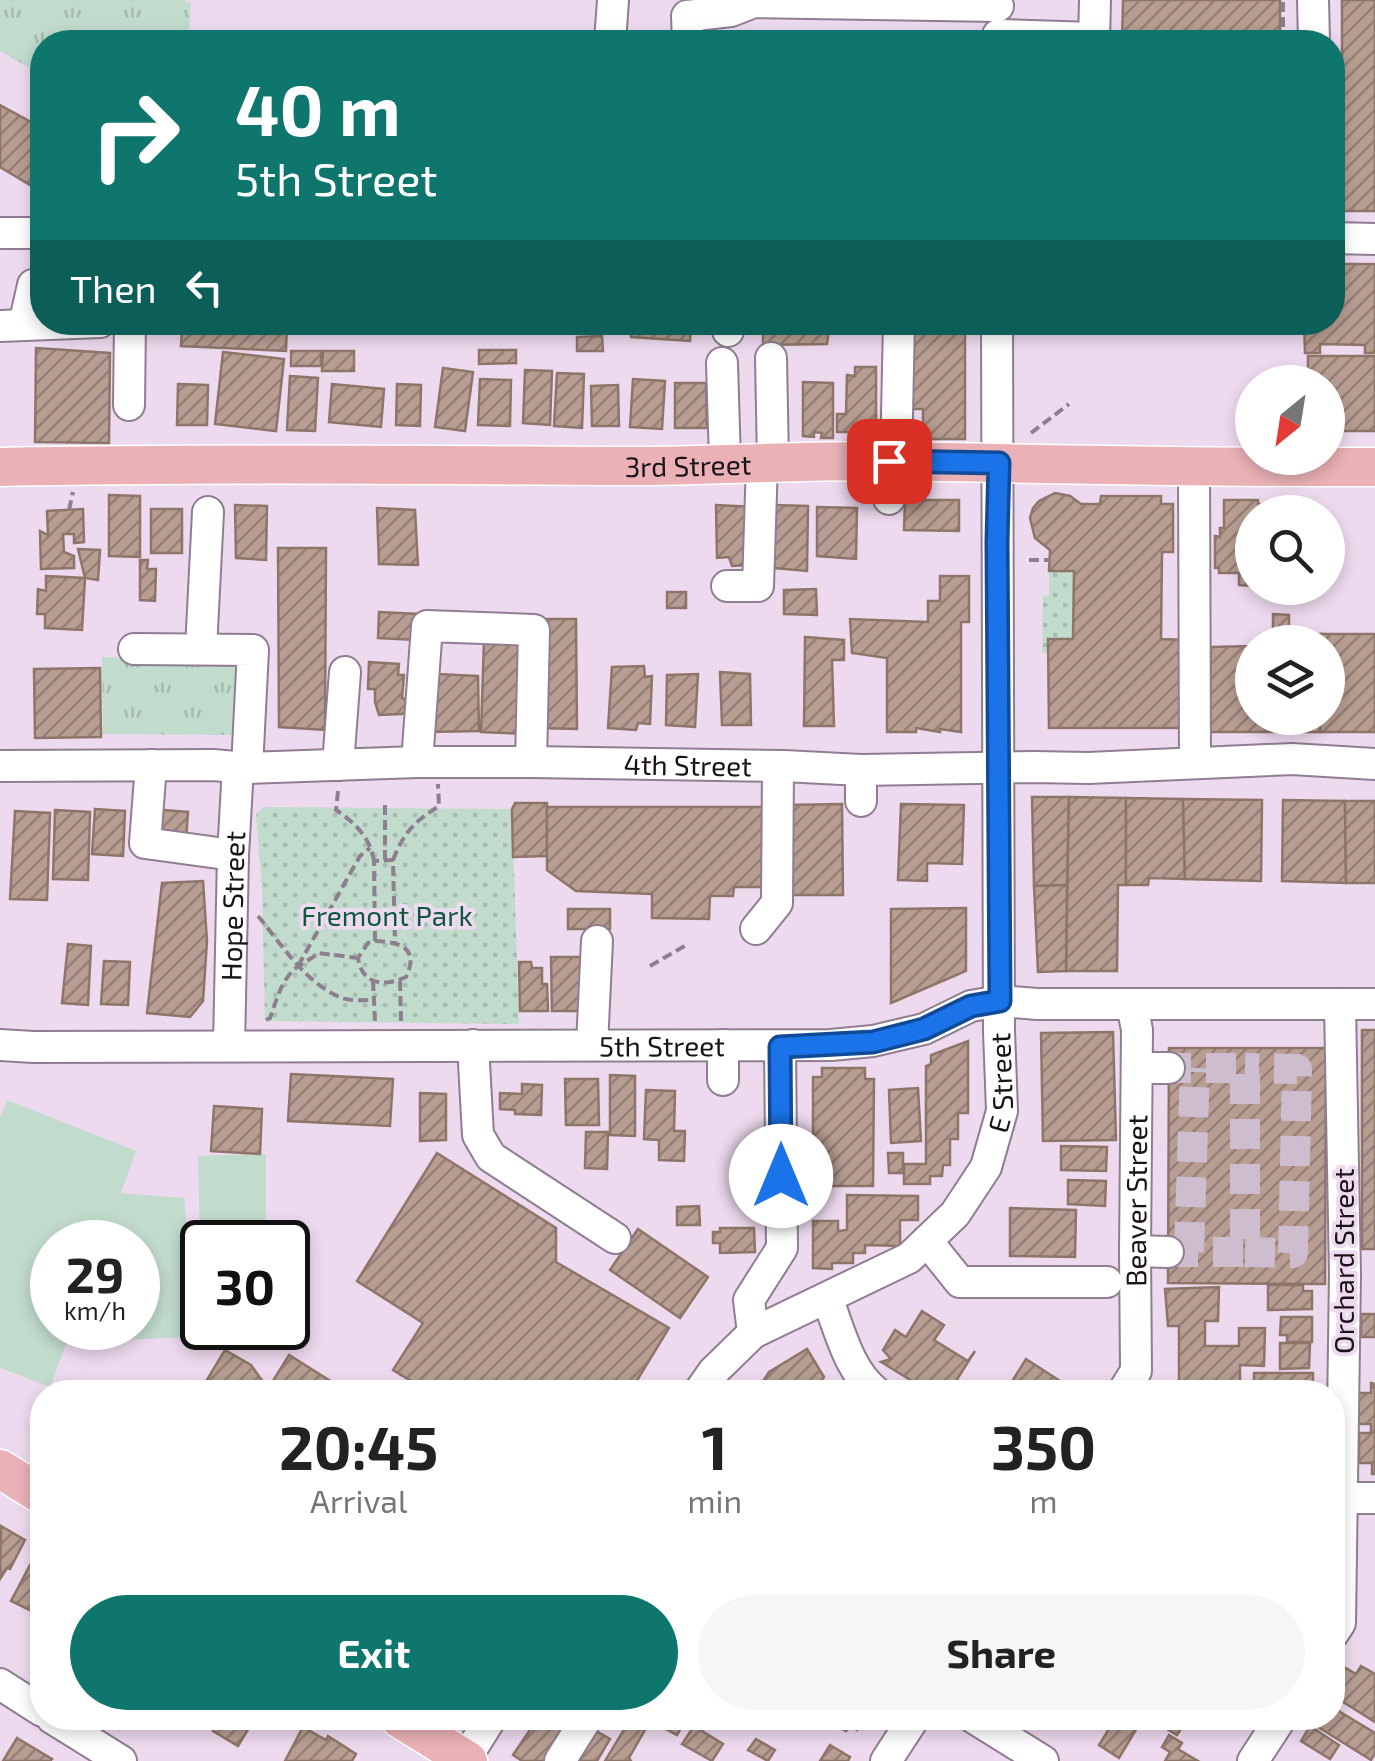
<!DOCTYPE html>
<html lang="en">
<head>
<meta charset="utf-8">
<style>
	:root { --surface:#fff; --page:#f6f6f6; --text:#222; --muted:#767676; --accent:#0f766e }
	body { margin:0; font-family:"Exo 2",sans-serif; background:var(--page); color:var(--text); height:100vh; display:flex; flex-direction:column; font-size:38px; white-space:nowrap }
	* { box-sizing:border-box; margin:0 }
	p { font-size:32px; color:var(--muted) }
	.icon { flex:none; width:55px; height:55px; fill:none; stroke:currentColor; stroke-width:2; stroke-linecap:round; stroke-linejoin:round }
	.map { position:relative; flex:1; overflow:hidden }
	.panel { position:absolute; left:30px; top:1380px; width:1315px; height:350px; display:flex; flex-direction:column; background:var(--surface); border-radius:40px; box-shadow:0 5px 15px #0003 }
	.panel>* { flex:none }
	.top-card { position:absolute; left:30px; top:30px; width:1315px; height:305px; border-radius:40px; box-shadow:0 5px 15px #0003; background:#0f766e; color:#fff; overflow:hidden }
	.needle { width:65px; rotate:210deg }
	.fabs { position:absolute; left:1235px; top:365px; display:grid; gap:20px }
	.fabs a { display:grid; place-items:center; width:110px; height:110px; border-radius:50%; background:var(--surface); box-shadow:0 5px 15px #0003; font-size:50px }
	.speed { position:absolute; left:30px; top:1220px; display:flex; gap:20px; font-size:50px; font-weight:700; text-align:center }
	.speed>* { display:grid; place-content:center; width:130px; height:130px; border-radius:50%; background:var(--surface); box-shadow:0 5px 15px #0003; line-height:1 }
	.speed small { font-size:25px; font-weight:400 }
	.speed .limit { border:5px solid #111; border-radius:15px; background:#fff; color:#111 }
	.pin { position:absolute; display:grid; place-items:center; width:85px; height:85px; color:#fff; margin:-42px; border-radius:20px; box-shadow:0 5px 15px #0006 }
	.me { position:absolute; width:110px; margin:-55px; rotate:0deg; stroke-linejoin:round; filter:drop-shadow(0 0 8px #0008) }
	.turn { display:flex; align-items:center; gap:35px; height:210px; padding:0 40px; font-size:45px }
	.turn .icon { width:130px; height:130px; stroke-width:2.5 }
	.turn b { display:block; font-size:70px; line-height:85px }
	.then { display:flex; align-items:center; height:95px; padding:0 40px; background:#0003; gap:20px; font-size:38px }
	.eta { display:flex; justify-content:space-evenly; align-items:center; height:170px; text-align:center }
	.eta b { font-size:60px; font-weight:700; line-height:70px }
	.cta { display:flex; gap:20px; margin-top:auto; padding:20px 40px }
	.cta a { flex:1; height:115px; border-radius:60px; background:var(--accent); color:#fff; font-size:40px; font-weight:700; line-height:115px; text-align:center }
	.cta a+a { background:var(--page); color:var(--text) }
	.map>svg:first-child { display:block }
	.grass { fill:url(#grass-tufts) }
	.park { fill:url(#park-dots) }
	.pitch { fill:#c1dbcd }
	.building { fill:url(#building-hatch); stroke:#8e756a; stroke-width:2.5 }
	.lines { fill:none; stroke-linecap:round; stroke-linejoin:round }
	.minor-tunnel { stroke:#cebccf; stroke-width:30; stroke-dasharray:30 15; stroke-linecap:butt }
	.minor-casing { stroke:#8f7d91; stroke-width:34 }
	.major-casing { stroke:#fff; stroke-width:41 }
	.path { stroke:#8d7f8d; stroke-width:4; stroke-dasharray:10 5; stroke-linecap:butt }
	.minor { stroke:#fff; stroke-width:30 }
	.major { stroke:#eab2b6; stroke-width:38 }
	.route-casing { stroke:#114b97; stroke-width:25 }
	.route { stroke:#1a73e8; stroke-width:18 }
	.labels { text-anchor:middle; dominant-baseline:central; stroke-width:8; stroke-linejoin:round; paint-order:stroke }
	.street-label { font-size:28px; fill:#191219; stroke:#eedaef }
	.park-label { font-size:28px; fill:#0e593d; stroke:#eedaef }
</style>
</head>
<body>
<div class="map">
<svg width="1375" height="1761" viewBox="0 0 1375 1761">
	<defs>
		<pattern id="grass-tufts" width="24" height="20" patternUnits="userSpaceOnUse" patternTransform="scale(2.5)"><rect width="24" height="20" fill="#c1dbcd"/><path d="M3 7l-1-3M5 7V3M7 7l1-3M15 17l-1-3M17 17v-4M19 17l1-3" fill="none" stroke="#a5bbaf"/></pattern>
		<pattern id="park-dots" width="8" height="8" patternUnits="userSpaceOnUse" patternTransform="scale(2.5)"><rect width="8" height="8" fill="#c1dbcd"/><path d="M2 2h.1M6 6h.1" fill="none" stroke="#a5bbaf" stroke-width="1.8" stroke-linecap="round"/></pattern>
		<pattern id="building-hatch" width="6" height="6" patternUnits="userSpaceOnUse" patternTransform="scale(2.5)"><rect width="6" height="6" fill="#b89e92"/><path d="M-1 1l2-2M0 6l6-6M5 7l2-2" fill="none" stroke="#957f76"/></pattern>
	</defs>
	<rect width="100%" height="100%" fill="#eedaef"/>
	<g class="grass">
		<polygon points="0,0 183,0 191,4 188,42 42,42 42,75 0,51"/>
		<polygon points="102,657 236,662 232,735 103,734"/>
	</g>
	<g class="park">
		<polygon points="1049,571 1074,571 1073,639 1049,639 1048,652 1042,653 1043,596 1049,595"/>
		<polygon points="263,807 512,809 519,1024 265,1021 262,891 256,814"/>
	</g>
	<g class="pitch">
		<polygon points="7,1100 136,1151 121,1193 184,1198 197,1337 90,1341 83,1328 138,1328 138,1242 52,1242 52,1328 72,1328 50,1387 0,1368 0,1118"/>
		<polygon points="266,1154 266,1242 202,1242 202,1314 198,1156"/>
	</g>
	<g class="building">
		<polygon points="1123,0 1280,0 1280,42 1122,42"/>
		<rect x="1342" y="0" width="33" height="211"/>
		<polygon points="0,105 42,128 42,172 38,170 30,185 0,167"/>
		<polygon points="1332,264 1375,264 1375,353 1365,353 1365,345 1320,344 1320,353 1305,353 1304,322 1332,322"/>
		<polygon points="192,322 287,322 286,351 181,346 182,328 192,329"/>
		<polygon points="632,322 691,322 690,341 631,337"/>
		<polygon points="763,322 830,322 827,344 763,345"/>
		<polygon points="909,322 965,322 965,439 923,439 923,409 909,409"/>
		<polygon points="602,336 603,351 577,351 577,337"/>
		<polygon points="36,348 110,353 109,443 35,442"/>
		<polygon points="479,350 516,350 516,363 479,364"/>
		<rect x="291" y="351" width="30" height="15"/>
		<polygon points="323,351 354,351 354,371 322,371"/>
		<polygon points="223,352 284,359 276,431 215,424"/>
		<polygon points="1308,356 1375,356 1375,431 1328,431 1328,382 1308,382"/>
		<polygon points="855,367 876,367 876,432 837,432 837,414 846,414 847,375 855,376"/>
		<polygon points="443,368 473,372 465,431 435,427"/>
		<polygon points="525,370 552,371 550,425 523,423"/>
		<polygon points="557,373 584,374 582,428 554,426"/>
		<polygon points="290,376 318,378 315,431 287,430"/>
		<polygon points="480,379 511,380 510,426 478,425"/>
		<polygon points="633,379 665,381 662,429 630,427"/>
		<polygon points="803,382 833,383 833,438 821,438 822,433 814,432 814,437 803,436"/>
		<polygon points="675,383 706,383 707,428 675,428"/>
		<polygon points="178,384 208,385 207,425 177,425"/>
		<polygon points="332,384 384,389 381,427 329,422"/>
		<polygon points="397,384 421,385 420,426 396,425"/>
		<polygon points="618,385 619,426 592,426 591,386"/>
		<polygon points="1055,493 1070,496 1081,504 1100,504 1101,496 1161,496 1161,504 1173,504 1173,552 1162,552 1161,639 1186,640 1186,728 1049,728 1048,639 1073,639 1074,571 1049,571 1050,550 1035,538 1030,518 1033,508 1039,501"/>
		<polygon points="109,495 140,496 140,557 109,556"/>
		<polygon points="905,500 959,500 959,531 904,530"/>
		<polygon points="1224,500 1258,500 1258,504 1274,505 1274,512 1252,512 1252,586 1239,585 1239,573 1219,573 1219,568 1215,568 1215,536 1220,537 1220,528 1224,528"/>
		<polygon points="235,505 267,506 266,560 236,558"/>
		<polygon points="716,505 754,507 756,527 745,527 746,565 732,566 729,557 717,558"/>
		<polygon points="774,505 808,506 807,571 774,568"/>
		<polygon points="817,507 857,508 856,559 817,556"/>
		<polygon points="377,508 415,510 418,565 379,564"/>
		<polygon points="83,509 84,542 74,543 74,534 63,534 64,552 74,556 74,568 41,569 40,531 48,535 47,511"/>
		<rect x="151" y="509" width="31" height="44"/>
		<polygon points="278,548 326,548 325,730 279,727"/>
		<polygon points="78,549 100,550 98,580 85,578"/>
		<polygon points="140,560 148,560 147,569 156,569 155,601 140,600"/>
		<polygon points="46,576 85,578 82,630 45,628 45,614 37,614 38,589 46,591"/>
		<polygon points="940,576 969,576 969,622 961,622 961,732 940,729 940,732 916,728 916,732 887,732 887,658 852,653 850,619 928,622 928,601 940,601"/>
		<polygon points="816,589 817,615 784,614 784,590"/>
		<rect x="667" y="592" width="19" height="16"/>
		<polygon points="379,612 419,614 417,640 378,638"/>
		<polygon points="1273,614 1289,615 1289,634 1321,634 1321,642 1273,642"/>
		<polygon points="542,619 576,619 577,729 538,728"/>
		<polygon points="1321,634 1375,634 1375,732 1320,732 1320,718 1328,718 1328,642 1321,642"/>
		<polygon points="805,637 844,640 844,660 832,660 834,726 804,726"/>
		<polygon points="484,641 530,645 528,734 481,732"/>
		<polygon points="1252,646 1252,718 1320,718 1320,732 1210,732 1211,647"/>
		<polygon points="369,662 399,664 398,675 404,675 402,698 409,701 408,710 402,714 379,715 375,702 375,689 368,689"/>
		<polygon points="644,666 645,677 652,676 650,724 638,723 636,730 608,728 612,667"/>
		<polygon points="100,668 101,737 35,738 34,669"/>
		<polygon points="720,672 750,674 751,725 722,725"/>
		<polygon points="436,674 478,676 479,731 430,732"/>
		<polygon points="698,674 695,727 666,725 667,675"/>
		<polygon points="1032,797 1069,797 1067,885 1034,886"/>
		<polygon points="1069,797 1126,798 1126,885 1118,885 1117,971 1066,971"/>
		<polygon points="1126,798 1183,799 1185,879 1149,878 1148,885 1126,885"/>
		<polygon points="1183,799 1262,800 1261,881 1185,879"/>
		<polygon points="1283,800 1345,801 1346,883 1282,881"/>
		<polygon points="1345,801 1375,801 1375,883 1346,883"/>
		<polygon points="515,803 547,803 547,856 513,857 512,809"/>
		<polygon points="842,804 843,895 785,895 784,805"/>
		<polygon points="901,804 964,805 962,864 927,863 927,881 898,880"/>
		<polygon points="547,807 772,807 770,887 734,887 733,896 710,896 709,919 652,918 652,894 576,891 547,870"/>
		<polygon points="95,809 125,811 123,856 92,854"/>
		<polygon points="151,809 188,812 186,840 149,837"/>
		<polygon points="55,810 90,812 88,880 53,879"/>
		<polygon points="15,811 50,813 47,900 10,899"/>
		<polygon points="203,881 207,941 203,1001 190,1017 147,1013 162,883"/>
		<polygon points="1067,885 1066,971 1038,972 1034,886"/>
		<polygon points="966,908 966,971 891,1003 891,909"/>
		<rect x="568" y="909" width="42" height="20"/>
		<polygon points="68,944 91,946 88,1005 62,1003"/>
		<polygon points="551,957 585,957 586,1011 552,1011"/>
		<polygon points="104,961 130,962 128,1005 101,1004"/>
		<polygon points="519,962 531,962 532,968 542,968 542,984 547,984 548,1011 520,1011"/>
		<rect x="1362" y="1030" width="13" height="219"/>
		<polygon points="1113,1032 1116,1140 1043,1141 1041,1033"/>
		<polygon points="968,1041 968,1113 958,1113 958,1139 950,1139 950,1165 943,1165 942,1176 930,1176 930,1184 904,1184 904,1164 926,1164 926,1066 931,1064 931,1055"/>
		<polygon points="1169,1048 1326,1048 1325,1284 1168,1283"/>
		<polygon points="822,1068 865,1068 865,1079 874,1079 873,1186 813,1186 813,1077 822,1077"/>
		<polygon points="291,1074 393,1079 390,1126 288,1121"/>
		<polygon points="610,1075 635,1076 635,1136 610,1135"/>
		<polygon points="565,1079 598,1079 599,1125 566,1125"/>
		<polygon points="522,1084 542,1085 541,1115 515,1114 515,1110 500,1109 500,1093 522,1094"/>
		<polygon points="918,1088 921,1141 891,1143 889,1090"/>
		<polygon points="646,1090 675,1091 674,1131 685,1131 684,1161 659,1160 659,1140 644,1139"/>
		<polygon points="420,1093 446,1094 446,1140 420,1141"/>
		<polygon points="214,1106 262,1109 260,1154 211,1151"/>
		<polygon points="586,1132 608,1132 607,1169 585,1168"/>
		<polygon points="1061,1146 1107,1147 1106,1171 1061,1170"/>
		<polygon points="437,1153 556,1228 556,1262 669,1328 630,1392 415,1392 419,1386 393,1370 423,1323 357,1281"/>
		<polygon points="888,1153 903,1153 903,1173 889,1173"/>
		<polygon points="1068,1180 1106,1181 1105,1206 1068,1204"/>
		<polygon points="847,1195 918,1196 918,1220 900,1220 900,1246 865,1245 865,1253 853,1253 853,1263 832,1263 832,1269 813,1268 813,1221 838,1221 838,1231 847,1230"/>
		<polygon points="699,1206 700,1225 677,1225 677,1207"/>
		<polygon points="1010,1208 1076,1210 1075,1257 1010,1256"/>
		<polygon points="720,1228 754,1228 755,1252 720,1253 720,1243 713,1243 713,1232 720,1232"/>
		<polygon points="638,1229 708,1277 680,1318 610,1270"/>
		<polygon points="1268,1285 1303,1285 1303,1291 1312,1291 1312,1309 1268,1310"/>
		<polygon points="1219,1287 1218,1321 1205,1321 1205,1346 1239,1346 1239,1328 1265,1328 1264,1366 1240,1365 1240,1390 1179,1390 1179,1326 1168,1326 1165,1289"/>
		<polygon points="922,1311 944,1325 934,1340 968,1361 975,1351 949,1392 930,1392 881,1362 891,1359 883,1350 895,1330 906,1337"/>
		<rect x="1361" y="1314" width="14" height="23"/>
		<polygon points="1281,1317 1312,1317 1312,1342 1287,1342 1287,1335 1280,1335"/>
		<polygon points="1280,1343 1310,1343 1309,1368 1280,1369"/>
		<polygon points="807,1349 824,1377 813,1392 756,1392 769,1372"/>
		<polygon points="225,1350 251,1365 268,1389 289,1355 348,1392 251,1392 240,1386 236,1392 209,1392 202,1388"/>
		<polygon points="1026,1359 1071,1388 1068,1392 1026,1392 1011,1383"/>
		<rect x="1254" y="1373" width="59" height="19"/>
		<polygon points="1371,1383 1375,1384 1375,1474 1372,1474 1372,1463 1359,1463 1359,1433 1371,1433 1371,1424 1358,1424 1358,1393 1371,1393"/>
		<polygon points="1,1526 25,1540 10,1569 7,1568 0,1579"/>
		<polygon points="38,1550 42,1552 42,1616 11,1601"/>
		<polygon points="1361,1666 1375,1674 1375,1722 1332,1695 1332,1680 1337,1672 1340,1674 1344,1667 1356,1674"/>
		<polygon points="1332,1707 1375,1733 1375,1753 1371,1760 1310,1722 1313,1718 1332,1718"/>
		<polygon points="221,1718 255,1718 238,1746 213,1731"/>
		<polygon points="538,1718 573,1718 547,1761 522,1761 513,1755"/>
		<polygon points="631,1718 644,1718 650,1721 629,1758 631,1761 605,1761"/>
		<polygon points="656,1718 676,1718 684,1723 677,1735 664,1728 666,1724"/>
		<polygon points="824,1718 864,1718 868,1720 862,1729 859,1727 857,1730 850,1725 846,1731"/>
		<polygon points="1121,1718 1143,1718 1119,1758 1099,1745 1112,1724 1116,1726"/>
		<polygon points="1156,1718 1188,1718 1177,1735 1154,1721"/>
		<polygon points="694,1726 723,1744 712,1761 682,1744"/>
		<polygon points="1310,1726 1339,1745 1330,1759 1301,1741"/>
		<polygon points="303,1727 326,1740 328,1736 356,1754 352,1761 285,1761"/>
		<polygon points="589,1727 610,1739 597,1761 570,1761"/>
		<polygon points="1169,1735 1182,1743 1178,1749 1198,1761 1165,1761 1170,1752 1162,1747"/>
		<polygon points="17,1738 52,1759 50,1761 3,1761"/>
		<polygon points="756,1739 775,1750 768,1761 748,1750"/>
		<polygon points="830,1745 850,1757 848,1761 820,1761"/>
	</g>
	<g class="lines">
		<g class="minor-tunnel">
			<polyline points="1168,1252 1245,1252 1245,1068 1169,1068"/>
			<polyline points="1189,1252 1195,1068"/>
			<polyline points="1245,1252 1293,1253 1297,1069 1245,1068"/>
		</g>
		<g class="minor-casing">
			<g id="minor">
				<polyline points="1313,0 1314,42"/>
				<polyline points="998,35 1094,38"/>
				<polyline points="610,42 613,0"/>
				<polyline points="688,42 687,16 731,11 754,2 998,6"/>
				<polyline points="1094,42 1095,0"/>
				<polyline points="0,233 42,233"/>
				<polyline points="1332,238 1375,239"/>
				<polyline points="24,325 33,285 42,285"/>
				<polyline points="0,326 100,322"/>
				<polyline points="728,331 729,322"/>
				<polyline points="771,358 773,462"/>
				<polyline points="722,363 725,462"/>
				<polyline points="129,405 130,322"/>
				<polyline points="896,461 899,322"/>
				<polyline points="1194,467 1195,762"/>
				<polyline points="889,499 889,461"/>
				<polyline points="727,586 758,586 762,462"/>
				<polyline points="134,649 253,650 247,768"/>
				<polyline points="201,649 208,512"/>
				<polyline points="417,762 427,626 534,630 531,762"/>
				<polyline points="151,765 145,843 233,855"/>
				<polyline points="338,765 345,672"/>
				<path id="s1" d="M0 766 213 765 247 768 417 762H531L784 766 861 770 1034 767 1088 768 1292 759 1375 764"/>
				<polyline points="861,801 861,770"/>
				<polyline points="756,929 777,903 778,766"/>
				<path id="s2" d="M0 1045 33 1047 831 1045 873 1041 924 1029 971 1006 1000 1001 1037 1004H1375"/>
				<polyline points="473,1045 478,1135 491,1157 615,1238"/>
				<polyline points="592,1045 597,941"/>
				<polyline points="723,1045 723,1080"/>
				<path id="s3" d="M229 1046 233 855 238 767"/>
				<polyline points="1137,1068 1169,1068"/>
				<polyline points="927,1241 960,1282 1107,1282"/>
				<polyline points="1135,1251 1168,1252"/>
				<path d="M827 1298C840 1330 848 1370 876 1392"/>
				<polyline points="753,1333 749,1300 782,1248 780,1047"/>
				<path id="s4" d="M699 1392 713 1372 753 1333 909 1258 955 1214 986 1167 1002 1111 999 1031 997 322"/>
				<path id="s5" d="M1123 1392 1136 1371 1135 1251 1137 1030 1132 1004"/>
				<polyline points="1332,1498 1375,1498"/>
				<polyline points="1332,1635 1340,1623 1345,1274 1340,1005"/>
				<polyline points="0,1684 42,1711"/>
				<polyline points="52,1718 121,1761"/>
				<polyline points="974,1718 1043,1761"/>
				<polyline points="464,1761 491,1718"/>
				<polyline points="560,1761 587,1718"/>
				<polyline points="886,1761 914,1718"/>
				<polyline points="1253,1761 1281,1718"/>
			</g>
		</g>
		<g class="major-casing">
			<g id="major">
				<path id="s6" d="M0 467C209 463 418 465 627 466 715 466 803 460 891 461 1053 464 1214 468 1375 467"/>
				<polyline points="0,1469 42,1495"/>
				<polyline points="399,1718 468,1761"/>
			</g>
		</g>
		<g class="path">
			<polyline points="1283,42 1283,0"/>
			<polyline points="1031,433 1069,404"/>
			<polyline points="69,510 73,492"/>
			<polyline points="1029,560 1050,560"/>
			<path d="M338 791 336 810C355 823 370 837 374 861"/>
			<polyline points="385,860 385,800"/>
			<path d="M393 860C404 832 414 822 439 806L438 784"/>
			<path d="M258 916C282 945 306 984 342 998 352 1001 364 1000 374 1000"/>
			<polyline points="375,941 374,861 393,860 395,942"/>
			<path d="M375 941C400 942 420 948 406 977 384 987 362 985 358 958L368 943Z"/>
			<polyline points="298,966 360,856 370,848"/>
			<polyline points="650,966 688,944"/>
			<polyline points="373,981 375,1021"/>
			<polyline points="400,981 401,1021"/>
			<path d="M266 1020 270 1018C277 999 281 980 297 967 305 961 311 960 318 953L358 958"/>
			<polyline points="155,1392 179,1381 198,1392"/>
		</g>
		<use href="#minor" class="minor"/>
		<use href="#major" class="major"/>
	</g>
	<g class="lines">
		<g class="route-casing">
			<polyline id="route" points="781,1176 780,1047 873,1042 924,1029 971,1006 1000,1001 997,541 999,463 889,461"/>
		</g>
		<use href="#route" class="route"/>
	</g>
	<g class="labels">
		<g class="street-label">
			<text stroke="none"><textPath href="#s6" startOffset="688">3rd Street</textPath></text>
			<text stroke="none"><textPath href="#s1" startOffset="688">4th Street</textPath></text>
			<text stroke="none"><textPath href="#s3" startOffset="140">Hope Street</textPath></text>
			<text stroke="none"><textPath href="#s2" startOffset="662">5th Street</textPath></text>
			<text stroke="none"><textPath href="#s4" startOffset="460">E Street</textPath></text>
			<text stroke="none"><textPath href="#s5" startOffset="195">Beaver Street</textPath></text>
			<text transform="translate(1343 1261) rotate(-90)">Orchard Street</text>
		</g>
		<g class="park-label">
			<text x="387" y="915">Fremont Park</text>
		</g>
	</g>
</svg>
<div class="fabs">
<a><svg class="needle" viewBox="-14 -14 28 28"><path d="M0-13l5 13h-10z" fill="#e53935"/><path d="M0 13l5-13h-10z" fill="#767676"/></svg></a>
<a><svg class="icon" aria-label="search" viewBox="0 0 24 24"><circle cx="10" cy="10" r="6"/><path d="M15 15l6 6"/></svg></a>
<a><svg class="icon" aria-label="layers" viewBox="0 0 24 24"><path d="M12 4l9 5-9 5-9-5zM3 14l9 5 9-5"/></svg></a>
</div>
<div class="speed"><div>29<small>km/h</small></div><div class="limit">30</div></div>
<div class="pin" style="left:889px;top:461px;background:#d93025"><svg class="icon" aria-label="arrive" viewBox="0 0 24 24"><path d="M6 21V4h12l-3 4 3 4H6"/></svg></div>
<svg class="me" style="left:781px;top:1176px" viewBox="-20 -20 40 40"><circle r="19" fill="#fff"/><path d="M0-13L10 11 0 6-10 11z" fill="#1a73e8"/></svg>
<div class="top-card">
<div class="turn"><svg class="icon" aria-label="right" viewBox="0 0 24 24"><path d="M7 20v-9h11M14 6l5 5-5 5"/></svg><div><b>40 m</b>5th Street</div></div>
<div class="then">Then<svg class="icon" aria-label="left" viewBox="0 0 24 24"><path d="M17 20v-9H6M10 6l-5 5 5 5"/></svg></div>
</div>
<section class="panel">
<div class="eta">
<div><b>20:45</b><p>Arrival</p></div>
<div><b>1</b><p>min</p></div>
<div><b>350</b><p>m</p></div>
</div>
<div class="cta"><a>Exit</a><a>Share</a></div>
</section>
</div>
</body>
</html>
